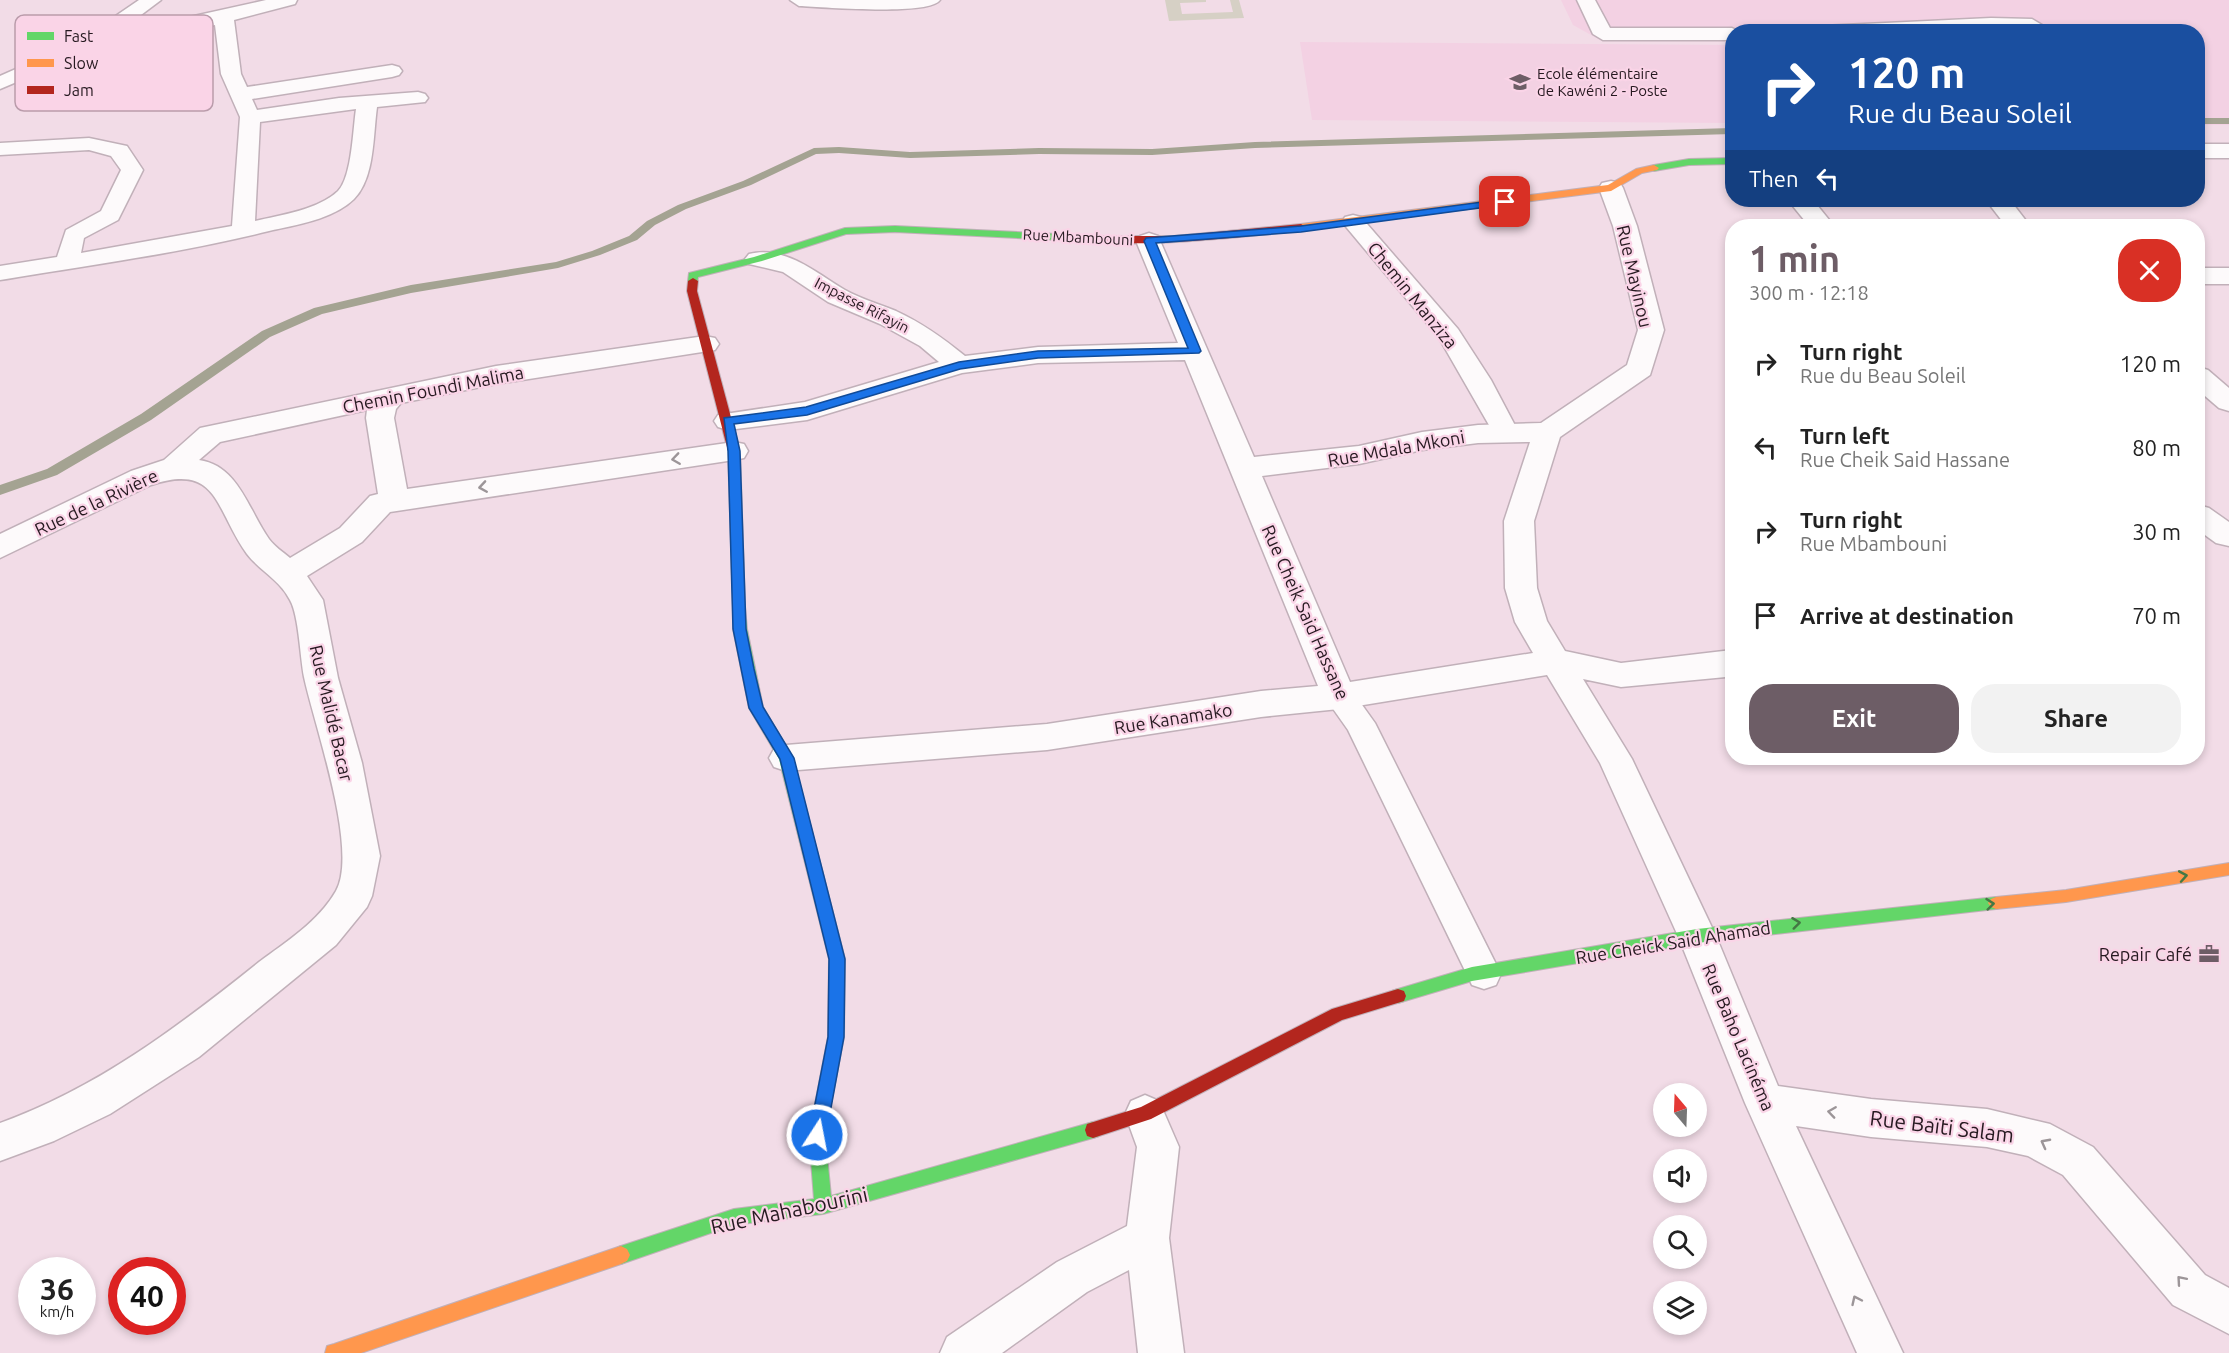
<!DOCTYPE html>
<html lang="en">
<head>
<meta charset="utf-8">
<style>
	:root { --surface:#fff; --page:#f2f2f2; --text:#222; --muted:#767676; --accent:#6d5d66 }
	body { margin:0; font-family:Ubuntu,sans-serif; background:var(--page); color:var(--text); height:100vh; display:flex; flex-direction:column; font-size:22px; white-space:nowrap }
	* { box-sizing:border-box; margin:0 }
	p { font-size:20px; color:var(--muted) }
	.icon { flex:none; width:33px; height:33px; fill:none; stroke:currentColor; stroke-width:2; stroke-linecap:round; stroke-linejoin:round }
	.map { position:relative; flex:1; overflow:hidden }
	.panel { position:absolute; left:1725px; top:219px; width:480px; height:546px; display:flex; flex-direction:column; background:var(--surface); border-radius:24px; box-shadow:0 3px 9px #0003 }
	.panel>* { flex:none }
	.top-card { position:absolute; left:1725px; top:24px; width:480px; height:183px; border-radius:24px; box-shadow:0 3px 9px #0003; background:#1a4fa0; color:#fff; overflow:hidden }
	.needle { width:39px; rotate:341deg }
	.buttons { position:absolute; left:1653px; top:1083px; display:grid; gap:12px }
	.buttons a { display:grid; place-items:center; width:54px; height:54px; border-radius:50%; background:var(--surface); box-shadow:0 3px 9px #0003; font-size:30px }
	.speed { position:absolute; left:18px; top:1257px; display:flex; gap:12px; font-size:30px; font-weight:700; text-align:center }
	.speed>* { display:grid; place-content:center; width:78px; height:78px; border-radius:50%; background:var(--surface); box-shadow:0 3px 9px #0003; line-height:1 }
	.speed small { font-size:15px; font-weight:400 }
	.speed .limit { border:9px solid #d22; background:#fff; color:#111 }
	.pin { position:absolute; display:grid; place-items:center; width:51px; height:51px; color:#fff; margin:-26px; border-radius:12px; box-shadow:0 3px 9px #0006 }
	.me { position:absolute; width:66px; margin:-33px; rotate:11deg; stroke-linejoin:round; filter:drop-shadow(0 0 4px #0008) }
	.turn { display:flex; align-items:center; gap:21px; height:126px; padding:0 24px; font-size:27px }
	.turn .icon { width:78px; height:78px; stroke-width:2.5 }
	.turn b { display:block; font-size:42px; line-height:51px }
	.then { display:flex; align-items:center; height:57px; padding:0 24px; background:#0003; gap:12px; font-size:22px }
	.round { display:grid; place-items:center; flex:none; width:63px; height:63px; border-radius:24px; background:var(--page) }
	.head { display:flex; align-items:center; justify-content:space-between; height:102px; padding:0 24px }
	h1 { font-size:36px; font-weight:600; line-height:45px; color:var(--accent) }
	.cta { display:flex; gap:12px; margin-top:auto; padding:12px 24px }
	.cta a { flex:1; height:69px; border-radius:24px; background:var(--accent); color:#fff; font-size:24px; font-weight:600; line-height:69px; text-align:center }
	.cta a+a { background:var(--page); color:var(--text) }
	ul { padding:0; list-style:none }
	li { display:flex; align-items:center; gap:18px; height:84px; padding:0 24px }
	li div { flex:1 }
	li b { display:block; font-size:22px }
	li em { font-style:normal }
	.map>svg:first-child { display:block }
	.built { fill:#f3d1e3 }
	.green { fill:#d6d0c5 }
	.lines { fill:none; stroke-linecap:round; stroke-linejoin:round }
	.stream { fill:#a4a392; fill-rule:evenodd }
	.lane-casing { stroke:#c1b0b9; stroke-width:3 }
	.street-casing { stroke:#c1b0b9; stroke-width:3 }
	.fast-casing { stroke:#c1b0b9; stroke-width:2 }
	.slow-casing { stroke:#c1b0b9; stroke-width:2 }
	.jam-casing { stroke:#c1b0b9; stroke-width:2 }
	.lane { fill:#fdfafb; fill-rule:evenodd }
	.street { fill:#fdfafb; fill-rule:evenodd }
	.fast { fill:#63d668; fill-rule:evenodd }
	.slow { fill:#ff974d; fill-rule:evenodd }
	.jam { fill:#b3261e; fill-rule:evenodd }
	.oneway { stroke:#9c9598 }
	.oneway2 { stroke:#447844 }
	.route { fill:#1a73e8; stroke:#114b97; stroke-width:1.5 }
	.labels { text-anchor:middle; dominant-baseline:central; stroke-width:4.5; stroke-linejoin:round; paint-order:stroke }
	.far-poi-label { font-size:15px; fill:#261920; stroke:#fad4e7; text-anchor:start }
	.far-street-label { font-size:15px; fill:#261920; stroke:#fad4e7 }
	.street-label { font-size:18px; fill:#261920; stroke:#fad4e7 }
	.poi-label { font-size:18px; fill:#261920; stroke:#fad4e7; text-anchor:end }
	.near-street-label { font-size:21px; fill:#261920; stroke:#fad4e7 }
	.key { fill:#fad4e7; stroke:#ba9cab; stroke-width:1.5 }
	.key-label { font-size:16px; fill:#261920 }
</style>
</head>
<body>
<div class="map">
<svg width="2229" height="1353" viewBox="0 0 2229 1353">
	<rect width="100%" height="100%" fill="#f2dce7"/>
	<g class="built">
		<polygon points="1561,0 2229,0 2229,125 2198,125 2198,32 1732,32 1732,41 1602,41 1573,25"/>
		<polygon points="1300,42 1732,45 1732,123 1312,120"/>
	</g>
	<polygon class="green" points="1165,0 1206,0 1206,2 1180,3 1182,14 1233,12 1230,0 1239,0 1244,18 1169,21"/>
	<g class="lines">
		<g class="stream">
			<rect x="2198" y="118" width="31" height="6"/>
			<polygon points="1732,128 1732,134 1255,148 1152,155 1039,154 910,158 839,153 816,154 751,185 686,209 655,225 637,240 600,255 558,268 411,293 322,314 270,337 151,420 57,475 0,495 0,485 47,469 141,414 262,331 314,308 411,285 556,262 592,251 629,236 647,221 678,205 743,181 814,148 839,147 910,152 1039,148 1152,149 1255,142"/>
		</g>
		<g class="lane-casing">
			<g id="lane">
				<path d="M139 0H161L117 33 266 0H297L295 4 234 20 241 74 247 87 392 65 399 67 402 71 399 75 392 77 252 99 257 110 339 98 418 92 425 94 428 98 425 102 377 107C373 135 375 178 354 199 334 219 296 225 269 231 181 253 90 265 0 280V266L57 257 66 230 101 211 121 170 111 156 89 150 0 155V143L89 138 127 146 143 170 118 220 84 238 81 253 232 226 240 117 221 74 215 25 92 50 0 89V76L79 41ZM356 109C353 128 352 177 338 191 318 210 280 215 255 221L260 122Z"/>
				<path d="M790 0H940C930 16 821 7 799 6Z"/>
				<polygon points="1577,0 1595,0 1610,28 1732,28 1740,32 1732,32 1732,40 1603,40 1593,34"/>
				<polygon points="1991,18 2032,19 2042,25 2032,31 1813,32 1822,26"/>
				<polygon points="1353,215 1361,217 1458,329 1491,380 1519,433 1515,439 1506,441 1497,439 1439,338 1342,222 1345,217"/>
				<polygon points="1339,685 1350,688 1375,723 1501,974 1496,985 1484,989 1472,985 1348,730 1324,696 1328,688"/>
			</g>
		</g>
		<g class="street-casing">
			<g id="street">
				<rect x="2198" y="144" width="31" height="14"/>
				<path d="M1611 181 1620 183 1623 188 1637 226 1664 330 1650 375 1560 437 1534 521 1537 588 1547 621 1565 651 1621 663 1732 650V675L1726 677 1621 687 1583 679 1632 759 1716 936 1778 1086 1871 1099 1987 1109 2050 1124 2093 1147 2205 1275 2229 1288V1334L2173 1305 2063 1175 2028 1156 1987 1147 1871 1137 1796 1126 1903 1353H1857L1745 1103 1678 936 1600 763 1547 675 1339 709 1261 717 1047 750 786 771 774 767 769 758 774 749 786 745 1047 724 1261 691 1318 686 1185 360 1038 363 962 373 807 420 728 430 718 427 714 421 718 415 805 402 939 362 920 346 880 324 828 302 783 272 749 264 745 259 749 254C785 245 816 273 845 290 861 299 879 304 896 311 922 323 943 338 965 356L1038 347 1178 343 1136 241 1140 236 1149 233 1158 236 1254 457 1359 446 1422 432 1478 425 1541 423 1627 365 1638 330 1613 226 1599 188 1602 183ZM1530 442 1504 521 1505 588 1515 622 1533 653 1350 682 1262 476 1359 464 1422 450 1478 443Z"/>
				<polygon points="1788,200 1813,200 1834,226 1809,226"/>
				<polygon points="1986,200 2010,200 2030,226 2006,226"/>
				<rect x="2198" y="268" width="31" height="16"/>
				<path d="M705 336 715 338 719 344 715 350 496 384 401 403 396 409 394 418 407 489 734 442 744 444 748 451 744 458 734 460 390 512 362 542 307 576 323 600 338 678 362 763 380 856 372 896 367 907 336 945 199 1057 110 1114 54 1141 0 1161V1123C98 1088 179 1026 259 962 286 942 319 921 336 891 359 850 314 724 304 677 300 657 299 616 290 600 280 580 260 571 247 554 215 510 219 462 151 485L0 558V534L131 471 164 460 200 428 496 366ZM367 410 366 418 378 494 370 496 340 528 290 558C283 552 274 546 269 539 249 511 238 465 199 460L220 442Z"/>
				<polygon points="2198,367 2208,370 2229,388 2229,411 2219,408 2198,390"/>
				<polygon points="2198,505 2209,508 2229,522 2229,546 2216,543 2198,530"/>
				<polygon points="1145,1095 1159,1101 1179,1147 1169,1238 1184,1353 1138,1353 1129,1270 1087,1292 1002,1353 940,1353 947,1337 1057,1262 1127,1226 1137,1147 1125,1114 1131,1101"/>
			</g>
		</g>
		<g class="fast-casing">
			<g id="fast">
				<polygon points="1732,158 1732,164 1689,165 1654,171 1649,168 1654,165 1689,159"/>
				<polygon points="895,226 1098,236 1103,239 1098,242 895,232 846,234 762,261 698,277 697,283 689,283 688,281 689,273 754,257 845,228"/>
				<polygon points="739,602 745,607 747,629 763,707 793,758 845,959 844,1037 825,1135 831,1196 1093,1122 1099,1124 1101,1130 1099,1136 1093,1138 823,1214 734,1225 621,1264 615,1261 612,1255 615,1249 621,1246 734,1209 814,1199 809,1135 828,1037 829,959 779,759 749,708 733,629 733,607"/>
				<polygon points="1996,897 2001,899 2004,903 2001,907 1996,909 1697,943 1472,981 1398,1003 1392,1001 1390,996 1392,991 1398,989 1472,967 1697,929"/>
			</g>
		</g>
		<g class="slow-casing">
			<g id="slow">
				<polygon points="1654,165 1659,168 1657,170 1642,173 1611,191 1301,230 1296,227 1301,224 1608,185 1636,169"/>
				<polygon points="2229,863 2229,875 2066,902 1996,909 1991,907 1988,903 1991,899 1996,897 2066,890"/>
				<polygon points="621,1246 627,1249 630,1255 627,1261 621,1264 361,1353 325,1353 327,1346 334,1344"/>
			</g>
		</g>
		<g class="jam-casing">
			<g id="jam">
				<path d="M1301 224 1306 227 1305 229C1278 235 1108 251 1093 239L1098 236H1174Z"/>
				<polygon points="693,278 698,281 697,291 740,451 745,607 739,612 733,607 728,451 687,291 688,281"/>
				<polygon points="1398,989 1404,991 1406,996 1404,1001 1342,1020 1151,1119 1093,1138 1087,1136 1085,1130 1087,1124 1141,1107 1332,1009"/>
			</g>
		</g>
		<use href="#lane" class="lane"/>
		<use href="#street" class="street"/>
		<use href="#fast" class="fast"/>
		<use href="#slow" class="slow"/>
		<use href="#jam" class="jam"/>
	</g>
	<defs><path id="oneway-chevron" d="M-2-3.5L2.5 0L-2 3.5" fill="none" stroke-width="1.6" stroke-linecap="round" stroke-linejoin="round" transform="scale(1.5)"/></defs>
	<g class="oneway">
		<use href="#oneway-chevron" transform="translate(676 459) rotate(172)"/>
		<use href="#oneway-chevron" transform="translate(483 487) rotate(171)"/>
		<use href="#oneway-chevron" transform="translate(1832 1112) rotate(-172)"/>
		<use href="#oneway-chevron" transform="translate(2045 1143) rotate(-152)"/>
		<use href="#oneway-chevron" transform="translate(2181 1280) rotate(-131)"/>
		<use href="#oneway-chevron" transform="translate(1856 1300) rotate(-115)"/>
	</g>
	<g class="oneway2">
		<use href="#oneway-chevron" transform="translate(2183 876) rotate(-10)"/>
		<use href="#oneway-chevron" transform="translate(1990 904) rotate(-6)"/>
		<use href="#oneway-chevron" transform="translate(1796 923) rotate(-7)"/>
	</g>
	<polygon class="route" points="1505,199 1510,202 1509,204 1301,232 1156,243 1201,351 1199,353 1038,358 960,369 807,415 734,424 740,451 746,629 754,669 763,707 794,758 845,959 844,1037 826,1135 823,1141 817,1143 811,1141 809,1135 828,1037 829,959 780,759 749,708 733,629 728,451 724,418 806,407 959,362 1038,351 1188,348 1144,241 1146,238 1301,226"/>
	<defs>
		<g id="school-bare" transform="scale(1.62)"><path d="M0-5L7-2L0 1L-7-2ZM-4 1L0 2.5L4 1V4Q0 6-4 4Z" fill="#6d5d66" stroke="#fad4e7" stroke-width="2.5" paint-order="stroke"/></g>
		<g id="office-bare" transform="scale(1.62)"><path d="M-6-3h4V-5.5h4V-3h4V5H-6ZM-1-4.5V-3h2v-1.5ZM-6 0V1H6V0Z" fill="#6d5d66" stroke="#fad4e7" stroke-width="2.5" paint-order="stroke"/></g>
	</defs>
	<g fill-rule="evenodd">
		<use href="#school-bare" x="1520" y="82"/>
		<use href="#office-bare" x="2209" y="954"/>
	</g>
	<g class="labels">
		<g class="far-poi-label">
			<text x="1537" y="73">Ecole élémentaire<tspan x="1537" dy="17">de Kawéni 2 - Poste</tspan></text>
		</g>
		<g class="far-street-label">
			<text transform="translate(1078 237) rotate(3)">Rue Mbambouni</text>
			<text transform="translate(862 305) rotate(27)">Impasse Rifayin</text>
		</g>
		<g class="street-label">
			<text transform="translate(1635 276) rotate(77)">Rue Mayinou</text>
			<text transform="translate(1413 295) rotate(51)">Chemin Manziza</text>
			<text transform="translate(433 389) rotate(-11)">Chemin Foundi Malima</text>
			<text transform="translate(1396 448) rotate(-10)">Rue Mdala Mkoni</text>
			<text transform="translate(96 502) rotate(-25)">Rue de la Rivière</text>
			<text transform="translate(1306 612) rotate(66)">Rue Cheik Said Hassane</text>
			<text transform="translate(332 713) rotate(77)">Rue Malidé Bacar</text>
			<text transform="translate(1173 718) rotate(-9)">Rue Kanamako</text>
			<text transform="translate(1673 942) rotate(-9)">Rue Cheick Said Ahamad</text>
			<text transform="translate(1739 1037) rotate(67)">Rue Baho Lacinéma</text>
		</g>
		<g class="poi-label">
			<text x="2192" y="954">Repair Café</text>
		</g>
		<g class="near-street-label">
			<text transform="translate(1942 1126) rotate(7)">Rue Baïti Salam</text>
			<text transform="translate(789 1210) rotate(-12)">Rue Mahabourini</text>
		</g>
	</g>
	<rect x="15" y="15" width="198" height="96" rx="9" class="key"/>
	<rect x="27" y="32" width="27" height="8" fill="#63d668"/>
	<rect x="27" y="59" width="27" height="8" fill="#ff974d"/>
	<rect x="27" y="86" width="27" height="8" fill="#b3261e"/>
	<g class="key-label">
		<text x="64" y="42">Fast</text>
		<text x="64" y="69">Slow</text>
		<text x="64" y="96">Jam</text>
	</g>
</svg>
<div class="buttons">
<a><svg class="needle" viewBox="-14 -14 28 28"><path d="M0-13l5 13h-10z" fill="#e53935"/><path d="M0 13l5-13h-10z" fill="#767676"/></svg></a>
<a><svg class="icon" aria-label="sound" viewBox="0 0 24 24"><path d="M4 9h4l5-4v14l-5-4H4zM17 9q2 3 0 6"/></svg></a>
<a><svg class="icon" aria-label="search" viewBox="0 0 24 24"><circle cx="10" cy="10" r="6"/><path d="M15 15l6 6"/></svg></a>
<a><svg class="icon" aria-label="layers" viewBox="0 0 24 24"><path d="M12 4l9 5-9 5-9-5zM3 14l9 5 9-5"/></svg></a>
</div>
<div class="speed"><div>36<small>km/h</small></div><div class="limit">40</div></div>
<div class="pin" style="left:1505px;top:202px;background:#d93025"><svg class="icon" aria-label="arrive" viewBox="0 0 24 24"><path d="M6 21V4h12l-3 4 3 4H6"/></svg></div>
<svg class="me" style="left:817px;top:1135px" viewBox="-20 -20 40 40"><circle r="17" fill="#1a73e8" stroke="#fff" stroke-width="3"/><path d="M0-11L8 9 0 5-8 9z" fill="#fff"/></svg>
<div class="top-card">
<div class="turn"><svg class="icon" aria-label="right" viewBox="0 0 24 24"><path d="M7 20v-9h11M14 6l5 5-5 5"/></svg><div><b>120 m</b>Rue du Beau Soleil</div></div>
<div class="then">Then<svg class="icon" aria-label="left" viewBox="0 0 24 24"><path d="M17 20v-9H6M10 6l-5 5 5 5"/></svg></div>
</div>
<section class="panel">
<div class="head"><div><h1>1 min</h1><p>300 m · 12:18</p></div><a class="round" style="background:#d93025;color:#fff"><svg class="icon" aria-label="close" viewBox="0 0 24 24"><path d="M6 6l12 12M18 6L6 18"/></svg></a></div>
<ul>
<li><svg class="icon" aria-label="right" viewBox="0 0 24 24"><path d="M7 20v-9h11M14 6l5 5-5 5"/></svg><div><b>Turn right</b><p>Rue du Beau Soleil</p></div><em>120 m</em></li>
<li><svg class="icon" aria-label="left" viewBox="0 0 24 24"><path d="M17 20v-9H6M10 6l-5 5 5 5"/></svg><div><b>Turn left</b><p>Rue Cheik Said Hassane</p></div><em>80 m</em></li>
<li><svg class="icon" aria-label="right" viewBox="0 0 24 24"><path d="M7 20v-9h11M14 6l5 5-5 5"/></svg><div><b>Turn right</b><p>Rue Mbambouni</p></div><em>30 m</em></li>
<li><svg class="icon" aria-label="arrive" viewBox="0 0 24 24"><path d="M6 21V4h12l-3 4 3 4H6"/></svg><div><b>Arrive at destination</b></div><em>70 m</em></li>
</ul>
<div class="cta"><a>Exit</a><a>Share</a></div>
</section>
</div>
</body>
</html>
